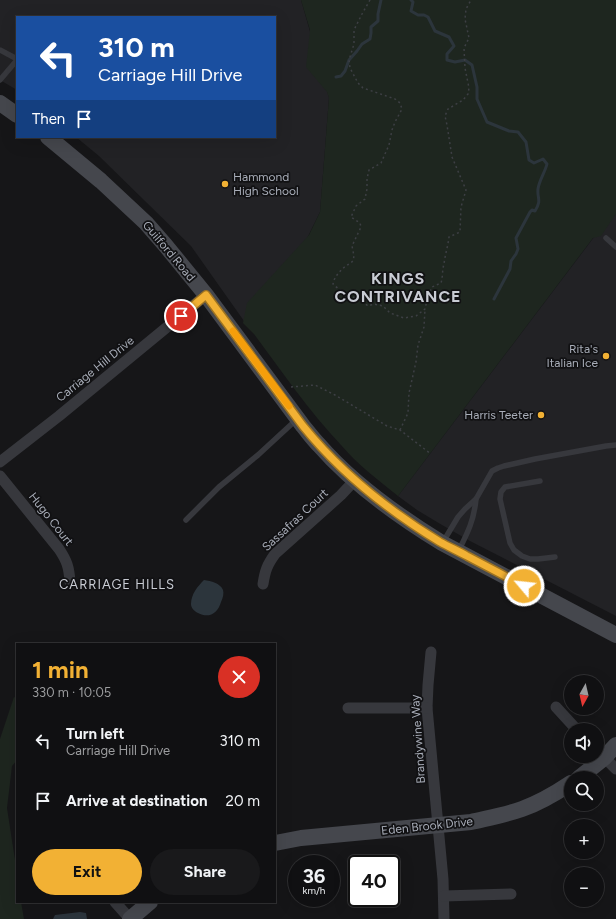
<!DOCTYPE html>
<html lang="en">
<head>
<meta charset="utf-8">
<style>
	:root { --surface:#101012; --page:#19191b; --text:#f1f3f6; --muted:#9c9d9f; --line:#303032; --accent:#f2b134 }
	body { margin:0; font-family:Figtree,sans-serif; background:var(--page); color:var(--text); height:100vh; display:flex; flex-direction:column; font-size:15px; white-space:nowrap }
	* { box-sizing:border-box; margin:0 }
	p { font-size:13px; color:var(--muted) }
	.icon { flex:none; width:22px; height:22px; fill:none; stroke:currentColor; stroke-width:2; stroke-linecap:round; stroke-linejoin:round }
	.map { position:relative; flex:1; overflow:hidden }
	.details { position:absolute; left:16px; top:643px; width:260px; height:260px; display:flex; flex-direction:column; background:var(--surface); border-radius:0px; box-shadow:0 4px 16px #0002,0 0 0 1px var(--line) }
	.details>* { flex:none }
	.guide { position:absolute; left:16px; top:16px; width:260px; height:122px; border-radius:0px; box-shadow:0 4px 16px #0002,0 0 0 1px var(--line); background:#1a4fa0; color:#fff; overflow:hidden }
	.needle { width:26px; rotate:188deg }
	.fabs { position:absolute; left:564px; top:675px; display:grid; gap:8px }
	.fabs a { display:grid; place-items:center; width:40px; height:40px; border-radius:50%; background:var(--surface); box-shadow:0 4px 16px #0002,0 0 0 1px var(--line); font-size:20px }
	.speed { position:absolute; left:288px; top:855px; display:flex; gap:8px; font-size:20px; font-weight:700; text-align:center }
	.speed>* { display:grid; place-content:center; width:52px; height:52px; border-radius:50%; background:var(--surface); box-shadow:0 4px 16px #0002,0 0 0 1px var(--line); line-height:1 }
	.speed small { font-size:10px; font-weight:400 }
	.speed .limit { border:2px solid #111; border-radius:6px; background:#fff; color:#111 }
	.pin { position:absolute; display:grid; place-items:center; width:34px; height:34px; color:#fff; margin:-17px; border:2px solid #fff; border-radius:50%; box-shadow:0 1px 4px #0007 }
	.me { position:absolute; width:44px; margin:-22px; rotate:298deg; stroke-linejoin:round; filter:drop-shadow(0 0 3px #0008) }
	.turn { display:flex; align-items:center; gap:14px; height:84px; padding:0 16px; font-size:18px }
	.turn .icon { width:52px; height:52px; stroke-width:2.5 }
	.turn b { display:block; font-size:28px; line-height:34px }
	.then { display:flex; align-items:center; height:38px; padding:0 16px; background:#0003; gap:8px; font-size:15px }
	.round { display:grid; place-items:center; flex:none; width:42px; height:42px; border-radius:21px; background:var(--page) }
	.summary { display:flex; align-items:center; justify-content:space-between; height:68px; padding:0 16px }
	h1 { font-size:24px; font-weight:700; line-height:30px; color:var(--accent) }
	.cta { display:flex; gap:8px; margin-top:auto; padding:8px 16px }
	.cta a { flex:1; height:46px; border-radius:24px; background:var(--accent); color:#111; font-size:16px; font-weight:700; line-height:46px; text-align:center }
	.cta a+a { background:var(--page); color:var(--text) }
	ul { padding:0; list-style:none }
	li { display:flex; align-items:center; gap:12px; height:60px; padding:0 16px }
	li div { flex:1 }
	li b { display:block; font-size:15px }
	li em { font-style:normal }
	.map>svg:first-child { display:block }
	.built { fill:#222225 }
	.green { fill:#1e261f }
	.water { fill:#2c353c }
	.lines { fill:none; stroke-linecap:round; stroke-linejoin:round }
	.stream { stroke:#2c353c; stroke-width:3 }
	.path { stroke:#3d3f44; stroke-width:1.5; stroke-dasharray:2 3; stroke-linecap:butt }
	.lane { stroke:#37383d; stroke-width:5.5 }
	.street { stroke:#37383d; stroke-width:11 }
	.secondary { stroke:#45474d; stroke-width:16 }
	.route-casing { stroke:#9d7322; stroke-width:10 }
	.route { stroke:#f2b134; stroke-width:7 }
	.slow { stroke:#f59e0b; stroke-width:7 }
	.poi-dot { fill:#f2b134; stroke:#111113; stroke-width:1.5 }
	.labels { text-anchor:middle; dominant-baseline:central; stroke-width:3.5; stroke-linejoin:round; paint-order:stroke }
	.poi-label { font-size:12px; fill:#a8adb8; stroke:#111113; text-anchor:end }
	.street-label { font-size:12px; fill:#a8adb8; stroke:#111113 }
	.neighbourhood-label { font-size:13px; letter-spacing:1px; fill:#c9ccd4; stroke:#111113 }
	.district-label { font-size:16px; font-weight:bold; letter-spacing:1px; fill:#c9ccd4; stroke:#111113 }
</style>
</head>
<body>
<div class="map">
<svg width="616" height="919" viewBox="0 0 616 919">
	<rect width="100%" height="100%" fill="#161618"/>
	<g class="built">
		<polygon points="0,0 301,0 329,98 320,212 281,291 244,321 191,246 99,156 76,137 275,137 275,17 17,17 17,90 0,80"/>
		<polygon points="616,208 616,616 470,541 442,525 417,510 398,496"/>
	</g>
	<g class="green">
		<path d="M301 0H616V214L601 236 593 238 398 496C378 480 358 465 341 445 309 411 282 372 254 334L243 323 247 303 309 235 320 212 329 98 327 92 306 67 310 30Z"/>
		<polygon points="14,697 17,699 17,760 12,766 7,808 17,873 17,902 21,902 24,919 0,919 0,739"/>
	</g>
	<g class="water">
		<path d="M204 580C211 581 220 583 223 590 224 593 223 598 221 602 218 613 209 619 198 613 194 611 191 608 191 604 191 594 198 586 204 580Z"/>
		<polygon points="80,912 86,913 87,919 53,919 55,915"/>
	</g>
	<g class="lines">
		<g class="stream">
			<path d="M411 0 413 2 411 11 418 15H424L428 17 435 31 449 37 454 46 447 54V60L455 62 465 60 472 65 477 87V99L487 122 509 131 518 132 526 142 529 160 534 163 543 159 547 164C545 172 539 181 538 189 537 199 542 200 535 211L532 210 530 212 516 238 518 249 516 254 511 261 510 269 494 299"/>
			<polyline points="336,77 341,76 345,71 349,60 357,51 362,44 370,39 371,33 371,27 378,21 378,14 381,0"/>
		</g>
		<g class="path">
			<path d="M370 0 362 14 354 30V44L349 60 350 68 358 83 363 88 395 99 400 103 402 109 395 122 392 130 389 145 381 163 369 170 367 179V189L365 199 356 206 351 217 360 223 361 227 352 246 354 256 353 261 342 269 337 275 334 280 333 284C343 294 357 297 368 306L374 304 383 306 390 313 404 318 416 316 425 309 428 296 432 287 441 283C443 277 442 270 444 264 445 255 448 246 449 237L460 232 461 207 466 190 452 157 447 125 445 116 448 109 463 100 468 94 469 88 465 68 464 48 469 38 465 19 466 9 471 0"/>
			<polyline points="291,387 315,385 335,395 387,426 400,430 431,454"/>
			<polyline points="400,430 408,413 409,393 416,362 418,345 424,327 425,309"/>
		</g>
		<g class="lane">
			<polyline points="0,50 17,59"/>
			<polyline points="0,80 17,60"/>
			<polyline points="606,238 616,247"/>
			<polyline points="540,481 505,487 501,492 500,499 510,543 514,550 522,556 530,559 538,559 555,557"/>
			<polyline points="186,520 219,487 258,455 296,420"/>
			<polyline points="443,542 458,517 465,509 476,499 492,471 498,468 504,466 535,459 606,446 616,445"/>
			<path d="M459 550C468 532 474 520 476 499"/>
		</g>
		<g class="street">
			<polyline points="0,462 59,416 206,295"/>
			<path d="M0 476 59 549C67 561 69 567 70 582"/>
			<path d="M263 584C265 571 267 565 275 554L341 495 355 480"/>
			<polyline points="431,652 428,685 427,708 443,879 444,919"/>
			<polyline points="556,707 577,730"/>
			<polyline points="348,708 427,708"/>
			<polyline points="597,750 616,769"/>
			<polyline points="444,896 511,894"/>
			<polyline points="115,902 130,919"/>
		</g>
		<g class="secondary">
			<polyline points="0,103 17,115"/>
			<path d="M48 137 101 181 146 223 166 246 206 295 303 426C308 432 313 439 319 445 353 484 398 516 442 543L616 635"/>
			<polyline points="579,778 604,758 616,745"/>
			<path d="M275 843 301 838 471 822C488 818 505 815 522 809 539 803 556 793 571 783"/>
			<polyline points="130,919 150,902"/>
		</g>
	</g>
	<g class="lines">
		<g class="route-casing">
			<path id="route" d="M181 316 206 295 303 426C341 473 389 511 440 542 449 547 458 551 467 556 486 566 505 576 524 586"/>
		</g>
		<use href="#route" class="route"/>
		<polyline class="slow" points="233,331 289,406"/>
	</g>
	<g class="poi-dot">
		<circle cx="225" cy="184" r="4"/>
		<circle cx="606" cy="356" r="4"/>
		<circle cx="541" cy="415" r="4"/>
	</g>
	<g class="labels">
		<g class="poi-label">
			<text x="233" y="177" text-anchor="start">Hammond<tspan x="233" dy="14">High School</tspan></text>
			<text x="598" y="349">Rita's<tspan x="598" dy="14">Italian Ice</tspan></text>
			<text x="533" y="415">Harris Teeter</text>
		</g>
		<g class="street-label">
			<text transform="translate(169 251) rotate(50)">Guilford Road</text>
			<text transform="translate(95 369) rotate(-39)">Carriage Hill Drive</text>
			<text transform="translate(51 519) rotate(52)">Hugo Court</text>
			<text transform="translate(295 520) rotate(-43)">Sassafras Court</text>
			<text transform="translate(418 739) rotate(-94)">Brandywine Way</text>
			<text transform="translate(427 826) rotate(-6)">Eden Brook Drive</text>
		</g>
		<g class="neighbourhood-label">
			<text x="117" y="584">CARRIAGE HILLS</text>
		</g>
		<g class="district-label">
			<text x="398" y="278">KINGS<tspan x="398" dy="18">CONTRIVANCE</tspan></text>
		</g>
	</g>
</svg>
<div class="fabs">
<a><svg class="needle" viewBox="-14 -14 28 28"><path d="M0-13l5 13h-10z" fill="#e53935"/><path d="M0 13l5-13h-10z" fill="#9c9d9f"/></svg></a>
<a><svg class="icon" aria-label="sound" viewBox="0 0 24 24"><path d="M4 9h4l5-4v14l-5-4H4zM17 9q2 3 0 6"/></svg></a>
<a><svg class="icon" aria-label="search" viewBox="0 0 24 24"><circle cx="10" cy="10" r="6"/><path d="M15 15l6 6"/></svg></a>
<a>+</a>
<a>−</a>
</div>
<div class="speed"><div>36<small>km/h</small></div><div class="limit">40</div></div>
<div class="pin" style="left:181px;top:316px;background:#d93025"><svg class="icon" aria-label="arrive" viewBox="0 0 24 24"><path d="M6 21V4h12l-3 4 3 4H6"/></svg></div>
<svg class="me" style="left:524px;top:586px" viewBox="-20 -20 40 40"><circle r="17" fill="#f2b134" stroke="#fff" stroke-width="3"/><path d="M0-11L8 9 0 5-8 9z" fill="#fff"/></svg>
<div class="guide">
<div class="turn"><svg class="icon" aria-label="left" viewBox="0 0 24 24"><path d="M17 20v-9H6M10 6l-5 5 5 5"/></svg><div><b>310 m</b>Carriage Hill Drive</div></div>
<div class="then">Then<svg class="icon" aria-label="arrive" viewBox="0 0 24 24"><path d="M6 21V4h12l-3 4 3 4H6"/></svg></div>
</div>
<section class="details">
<div class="summary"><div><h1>1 min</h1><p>330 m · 10:05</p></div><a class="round" style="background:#d93025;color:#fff"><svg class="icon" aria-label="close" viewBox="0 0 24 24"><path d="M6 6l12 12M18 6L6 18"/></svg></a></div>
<ul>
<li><svg class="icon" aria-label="left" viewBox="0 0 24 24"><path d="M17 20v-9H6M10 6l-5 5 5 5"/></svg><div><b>Turn left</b><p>Carriage Hill Drive</p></div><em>310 m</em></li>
<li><svg class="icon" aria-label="arrive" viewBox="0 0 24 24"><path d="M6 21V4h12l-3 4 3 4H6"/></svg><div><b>Arrive at destination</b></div><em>20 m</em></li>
</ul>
<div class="cta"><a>Exit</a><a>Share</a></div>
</section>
</div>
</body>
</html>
